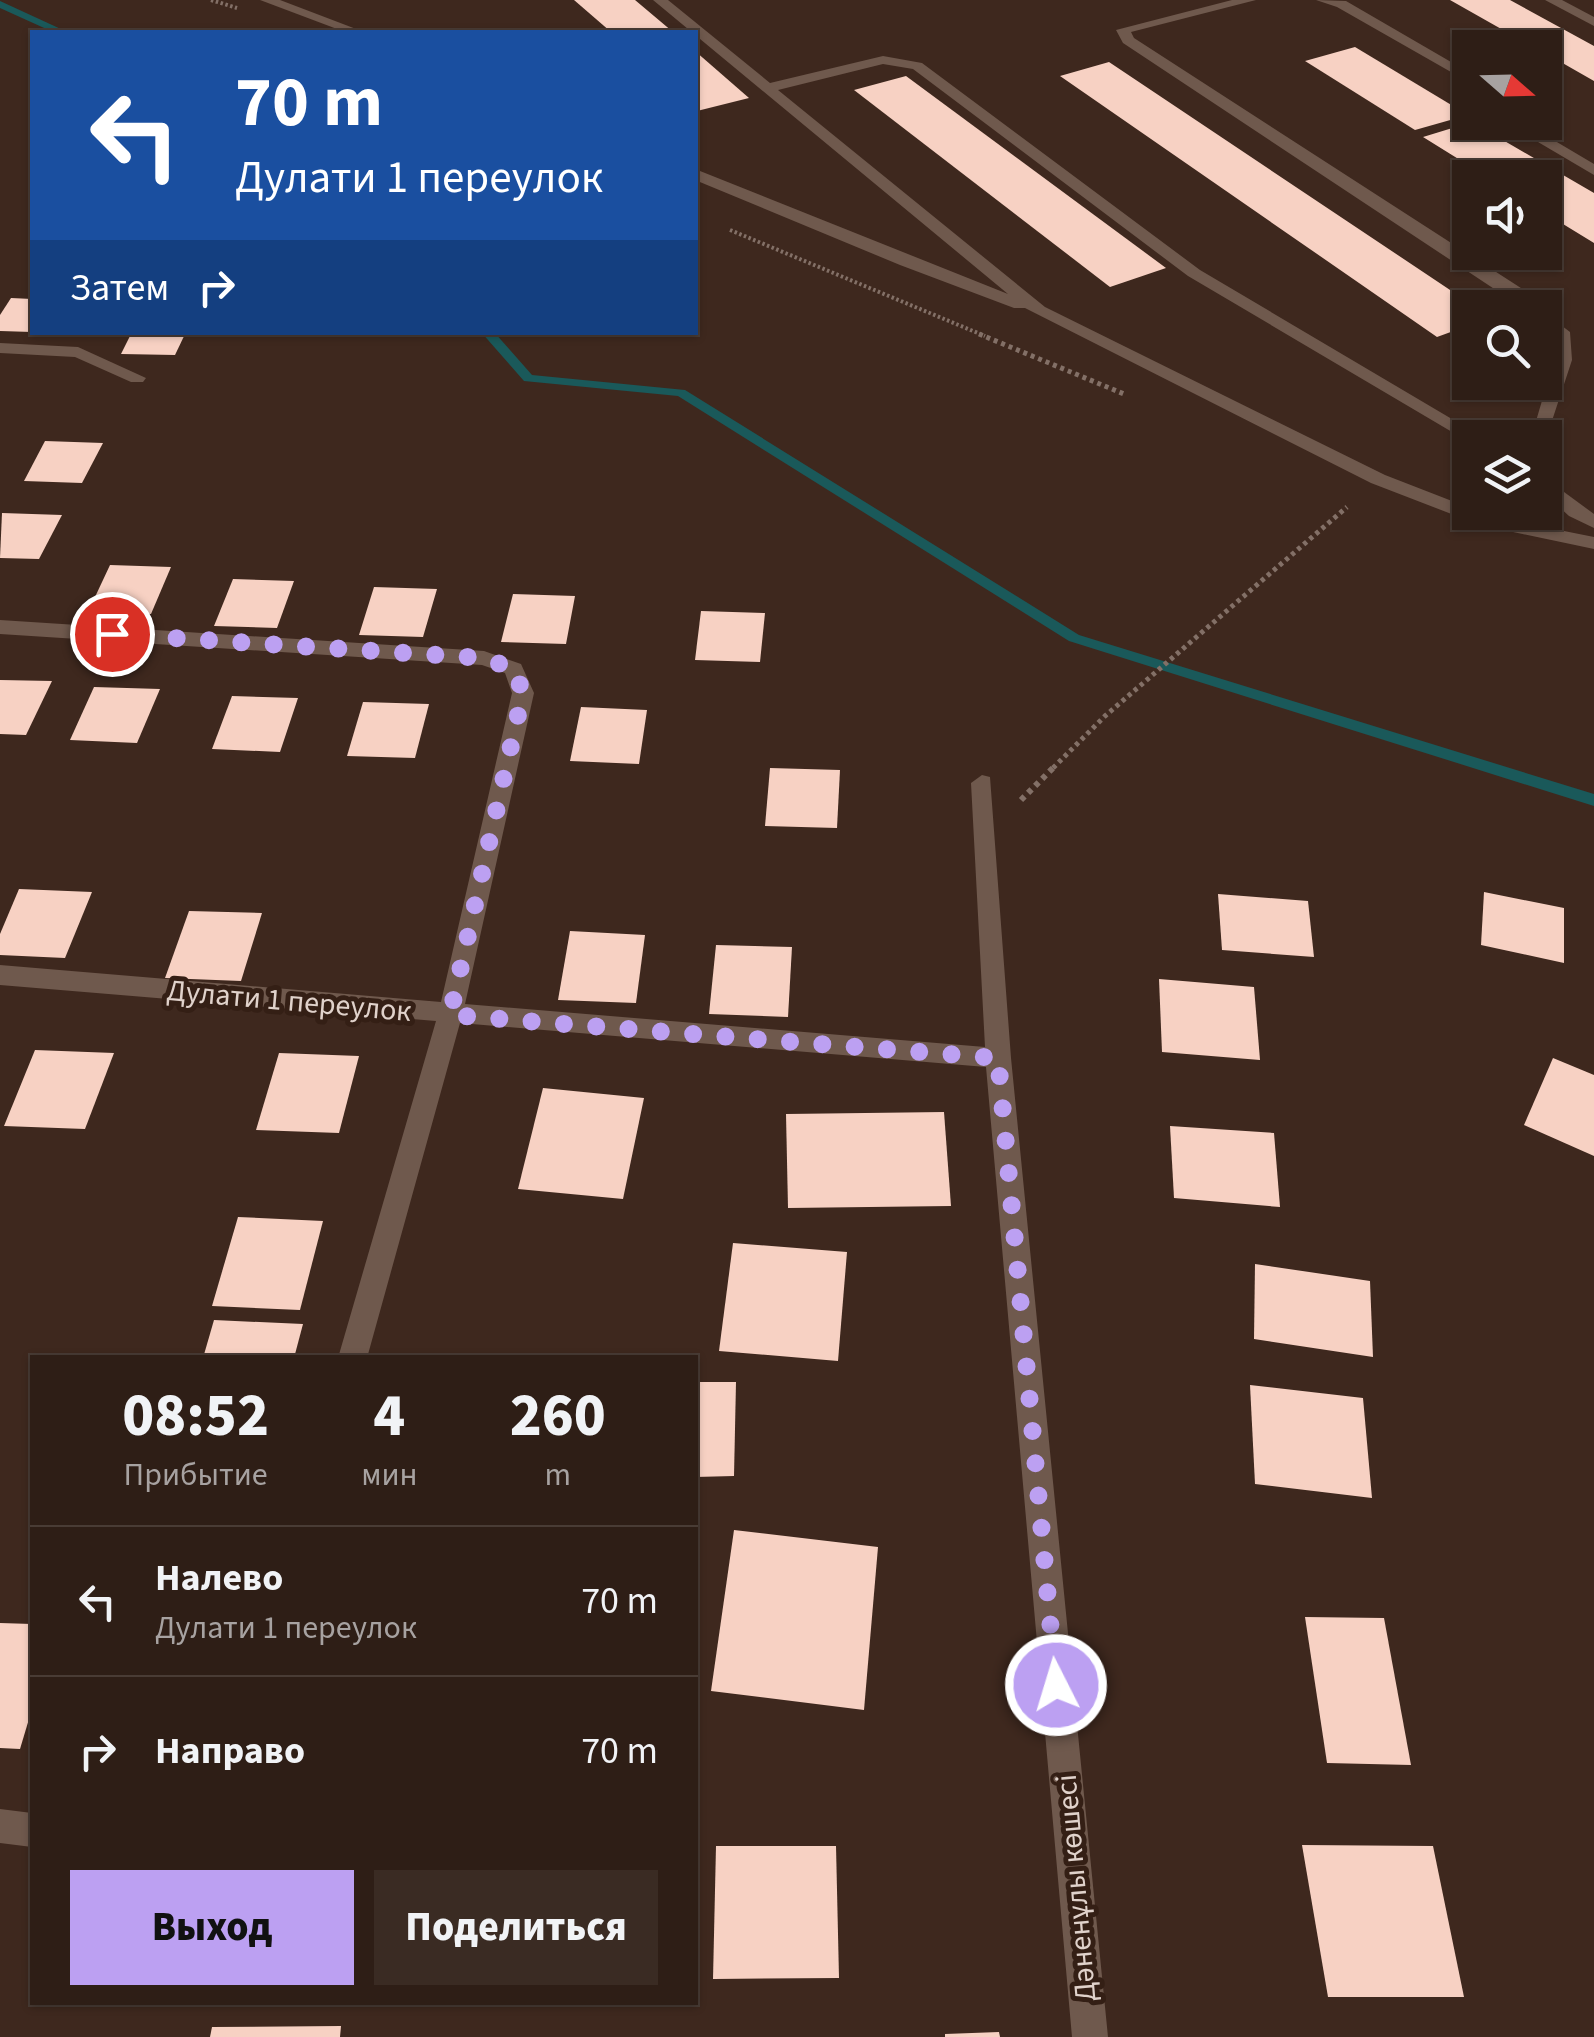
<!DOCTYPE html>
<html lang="ru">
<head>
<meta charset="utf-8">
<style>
	:root { --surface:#2e1e16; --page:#3a2b23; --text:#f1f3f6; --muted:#a7a2a1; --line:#493c35; --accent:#bca0f2 }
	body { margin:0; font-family:"Source Sans 3",sans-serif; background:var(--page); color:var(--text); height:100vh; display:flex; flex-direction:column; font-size:38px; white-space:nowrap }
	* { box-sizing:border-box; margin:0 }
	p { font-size:32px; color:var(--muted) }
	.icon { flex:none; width:55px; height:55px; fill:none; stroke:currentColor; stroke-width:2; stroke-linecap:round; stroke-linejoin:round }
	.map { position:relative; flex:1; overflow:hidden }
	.sheet { position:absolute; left:30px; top:1355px; width:668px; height:650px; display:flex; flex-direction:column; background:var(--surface); border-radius:0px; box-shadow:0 2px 8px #0004,0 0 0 2px var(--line) }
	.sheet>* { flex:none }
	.banner { position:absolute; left:30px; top:30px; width:668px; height:305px; border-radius:0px; box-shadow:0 2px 8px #0004,0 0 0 2px var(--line); background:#1a4fa0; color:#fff; overflow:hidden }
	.needle { width:65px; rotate:110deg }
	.fabs { position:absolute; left:1452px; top:30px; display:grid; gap:20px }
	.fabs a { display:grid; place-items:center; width:110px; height:110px; border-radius:0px; background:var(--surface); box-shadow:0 2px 8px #0004,0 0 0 2px var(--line); font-size:50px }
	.pin { position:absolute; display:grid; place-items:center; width:85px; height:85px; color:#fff; margin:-42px; border:5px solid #fff; border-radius:50%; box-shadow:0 2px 10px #0007 }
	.me { position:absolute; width:110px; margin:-55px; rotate:355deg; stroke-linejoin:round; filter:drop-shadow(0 0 8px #0008) }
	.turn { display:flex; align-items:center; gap:35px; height:210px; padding:0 40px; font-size:45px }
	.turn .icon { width:130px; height:130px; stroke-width:2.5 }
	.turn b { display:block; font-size:70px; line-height:85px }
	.then { display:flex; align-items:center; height:95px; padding:0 40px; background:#0003; gap:20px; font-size:38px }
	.eta { display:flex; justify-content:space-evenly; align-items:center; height:170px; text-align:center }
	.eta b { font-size:60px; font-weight:800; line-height:70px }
	.primary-button { display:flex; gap:20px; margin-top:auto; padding:20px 40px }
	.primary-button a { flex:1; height:115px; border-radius:0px; background:var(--accent); color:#111; font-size:40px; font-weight:800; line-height:115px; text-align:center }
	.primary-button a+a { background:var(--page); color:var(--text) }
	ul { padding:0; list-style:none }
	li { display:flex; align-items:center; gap:30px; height:150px; padding:0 40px; border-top:2px solid var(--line) }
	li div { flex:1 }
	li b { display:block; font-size:38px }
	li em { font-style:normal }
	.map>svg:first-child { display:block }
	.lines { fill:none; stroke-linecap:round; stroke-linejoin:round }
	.stream { fill:#1a595a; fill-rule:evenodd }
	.building { fill:#f7d1c3 }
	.path-far2 { stroke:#837067; stroke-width:4; stroke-dasharray:2.5 2.5; stroke-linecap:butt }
	.path-far1 { stroke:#837067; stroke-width:5; stroke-dasharray:4 4; stroke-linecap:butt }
	.path { stroke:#837067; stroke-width:6; stroke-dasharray:5 5; stroke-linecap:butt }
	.lane { fill:#6f594d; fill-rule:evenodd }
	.street { fill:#6f594d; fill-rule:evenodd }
	.route { stroke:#bca0f2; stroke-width:18; stroke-dasharray:0 32.4 }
	.labels { text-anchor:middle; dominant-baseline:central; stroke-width:10; stroke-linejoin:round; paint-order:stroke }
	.street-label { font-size:30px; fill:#e0d2cb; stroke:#341f15 }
</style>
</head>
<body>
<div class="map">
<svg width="1594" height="2037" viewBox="0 0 1594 2037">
	<rect width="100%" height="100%" fill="#3e281e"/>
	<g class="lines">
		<g class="stream">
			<polygon points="0,1 63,30 65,32 53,32 0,8"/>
			<polygon points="481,332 494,332 532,375 685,390 1079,635 1594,794 1594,806 1069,641 678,396 524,381"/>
		</g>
	</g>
	<g class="building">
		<polygon points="574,0 635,0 673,32 611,32"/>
		<polygon points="1450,0 1510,0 1594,46 1594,81 1545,53 1545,48 1535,48"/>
		<polygon points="1355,47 1468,115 1415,130 1305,61"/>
		<polygon points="695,51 749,98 697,111"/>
		<polygon points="1109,62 1477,308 1470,308 1470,325 1437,337 1060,76"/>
		<polygon points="906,76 1166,268 1110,287 854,90"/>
		<polygon points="1472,122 1594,193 1594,243 1545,213 1545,178 1489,178 1423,137"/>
		<polygon points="11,298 32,299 32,332 0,331 0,315"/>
		<polygon points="132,332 186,332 175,355 121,354"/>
		<polygon points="45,441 103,443 82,483 24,481"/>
		<polygon points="2,513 62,515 39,559 0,558"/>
		<polygon points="110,565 171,567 151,614 88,612"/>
		<polygon points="233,579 294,581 277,628 214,626"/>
		<polygon points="374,587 437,589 423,637 359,635"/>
		<polygon points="513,594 575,596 566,644 501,642"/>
		<polygon points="701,611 765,613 760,662 695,660"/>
		<polygon points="0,680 52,681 26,735 0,734"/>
		<polygon points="94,687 160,689 137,743 70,740"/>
		<polygon points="232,696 298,698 280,752 212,749"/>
		<polygon points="363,702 429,704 415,758 347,756"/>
		<polygon points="581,707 647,710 639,764 570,761"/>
		<polygon points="770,768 840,770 837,828 765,826"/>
		<polygon points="19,889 92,892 65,958 0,955 0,934"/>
		<polygon points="1484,892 1564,908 1564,963 1481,945"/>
		<polygon points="1218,894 1308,901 1314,957 1222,950"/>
		<polygon points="189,911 262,913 241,981 165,978"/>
		<polygon points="570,931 645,935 636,1003 558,1000"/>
		<polygon points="716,945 792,947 788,1017 709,1014"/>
		<polygon points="1159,979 1254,987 1260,1060 1162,1052"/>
		<polygon points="35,1050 114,1053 85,1129 4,1126"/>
		<polygon points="279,1053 359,1056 339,1133 256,1130"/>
		<polygon points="1553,1058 1594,1075 1594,1156 1524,1125"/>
		<polygon points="543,1088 644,1098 623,1199 518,1189"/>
		<polygon points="944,1112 951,1206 788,1208 786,1114"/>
		<polygon points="1170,1126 1274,1133 1280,1207 1174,1198"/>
		<polygon points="238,1217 323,1221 300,1310 212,1306"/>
		<polygon points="733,1243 847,1252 838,1361 719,1351"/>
		<polygon points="1255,1264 1370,1281 1373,1357 1254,1339"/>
		<polygon points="214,1320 303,1324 294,1358 203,1358"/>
		<polygon points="695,1382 736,1382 734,1476 695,1477"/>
		<polygon points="1250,1385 1363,1398 1372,1498 1255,1484"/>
		<polygon points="734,1530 878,1547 864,1710 711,1691"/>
		<polygon points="1305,1617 1384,1618 1411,1765 1327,1763"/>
		<polygon points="0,1623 32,1624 32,1709 20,1749 0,1748"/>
		<polygon points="1302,1845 1433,1846 1464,1997 1328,1997"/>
		<polygon points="716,1846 836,1846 839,1978 713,1979"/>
		<polygon points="341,2026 340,2037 210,2037 212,2027"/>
		<polygon points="999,2032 1000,2037 945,2037 945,2034"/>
	</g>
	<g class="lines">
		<g class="path-far2">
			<polyline points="211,0 237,8"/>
			<polyline points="730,230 985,336"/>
		</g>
		<g class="path-far1">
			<polyline points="979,334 1124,394"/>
			<polyline points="1053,768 1105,716 1347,507"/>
		</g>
		<polyline class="path" points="1021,800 1056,765"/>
		<g class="lane">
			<polygon points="260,0 280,0 364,32 345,32"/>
			<polygon points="653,0 668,0 770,83 883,56 922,63 1200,270 1484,438 1470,438 1469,442 1188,276 913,69 883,64 778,90 1045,307 1385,475 1470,508 1470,512 1594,537 1594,549 1480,525 1371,483 1025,308 1014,308 900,265 695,180 695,169 1008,294"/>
			<polygon points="1232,0 1256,0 1131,32 1134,38 1524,290 1541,308 1523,308 1123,43 1116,30"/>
			<polygon points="1316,0 1346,1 1470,73 1458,76 1337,7"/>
			<polygon points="1545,0 1562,0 1594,17 1594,26"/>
			<polygon points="1470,94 1470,103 1462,98"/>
			<polygon points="1504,122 1523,122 1594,164 1594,175"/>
			<polygon points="1545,313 1570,332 1572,360 1545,442 1545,438 1531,438 1554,360 1553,334 1545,327"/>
			<polygon points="0,343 78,347 146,378 143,382 131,382 75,357 0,353"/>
			<polygon points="1545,478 1594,514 1594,528 1569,516 1545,494"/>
		</g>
		<g class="street">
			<polygon points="0,620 484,651 521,664 534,693 465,1004 985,1047 971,783 982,775 990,777 1011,1058 1108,2037 1072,2037 986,1067 460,1023 367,1358 338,1358 436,1021 0,985 0,965 441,1002 512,693 505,673 482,665 0,634"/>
			<polygon points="0,1809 32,1813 32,1847 0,1843"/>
		</g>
	</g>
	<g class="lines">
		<polyline class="route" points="112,634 484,658 514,669 523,693 450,1015 998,1058 1056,1685"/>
	</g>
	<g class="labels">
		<g class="street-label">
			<text transform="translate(289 1001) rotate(5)">Дулати 1 переулок</text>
			<text transform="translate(1076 1888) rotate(-95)">Дәненұлы көшесі</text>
		</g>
	</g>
</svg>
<div class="fabs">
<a><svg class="needle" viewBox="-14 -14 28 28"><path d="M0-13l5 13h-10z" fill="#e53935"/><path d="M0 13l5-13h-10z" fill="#a7a2a1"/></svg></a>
<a><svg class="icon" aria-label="sound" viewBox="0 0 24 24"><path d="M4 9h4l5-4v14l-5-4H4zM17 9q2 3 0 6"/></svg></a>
<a><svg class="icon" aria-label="search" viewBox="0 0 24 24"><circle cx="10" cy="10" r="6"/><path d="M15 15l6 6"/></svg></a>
<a><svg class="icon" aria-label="layers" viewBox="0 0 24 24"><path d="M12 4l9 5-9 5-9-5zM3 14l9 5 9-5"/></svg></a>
</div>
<div class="pin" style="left:112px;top:634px;background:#d93025"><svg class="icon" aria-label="arrive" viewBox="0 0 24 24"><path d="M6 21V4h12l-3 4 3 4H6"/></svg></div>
<svg class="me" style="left:1056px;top:1685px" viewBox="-20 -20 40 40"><circle r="17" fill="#bca0f2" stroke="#fff" stroke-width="3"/><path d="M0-11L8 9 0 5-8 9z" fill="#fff"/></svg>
<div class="banner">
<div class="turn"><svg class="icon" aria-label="left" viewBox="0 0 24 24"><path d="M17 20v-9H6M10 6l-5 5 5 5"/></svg><div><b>70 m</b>Дулати 1 переулок</div></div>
<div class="then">Затем<svg class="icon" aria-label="right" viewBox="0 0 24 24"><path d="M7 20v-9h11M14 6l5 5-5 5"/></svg></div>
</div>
<section class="sheet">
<div class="eta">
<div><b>08:52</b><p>Прибытие</p></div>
<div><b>4</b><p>мин</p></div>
<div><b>260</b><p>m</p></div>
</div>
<ul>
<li><svg class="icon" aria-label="left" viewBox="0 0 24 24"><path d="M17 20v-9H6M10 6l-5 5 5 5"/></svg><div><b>Налево</b><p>Дулати 1 переулок</p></div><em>70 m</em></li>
<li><svg class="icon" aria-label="right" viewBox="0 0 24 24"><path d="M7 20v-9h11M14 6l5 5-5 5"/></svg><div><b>Направо</b></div><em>70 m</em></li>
</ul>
<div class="primary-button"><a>Выход</a><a>Поделиться</a></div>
</section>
</div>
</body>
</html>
